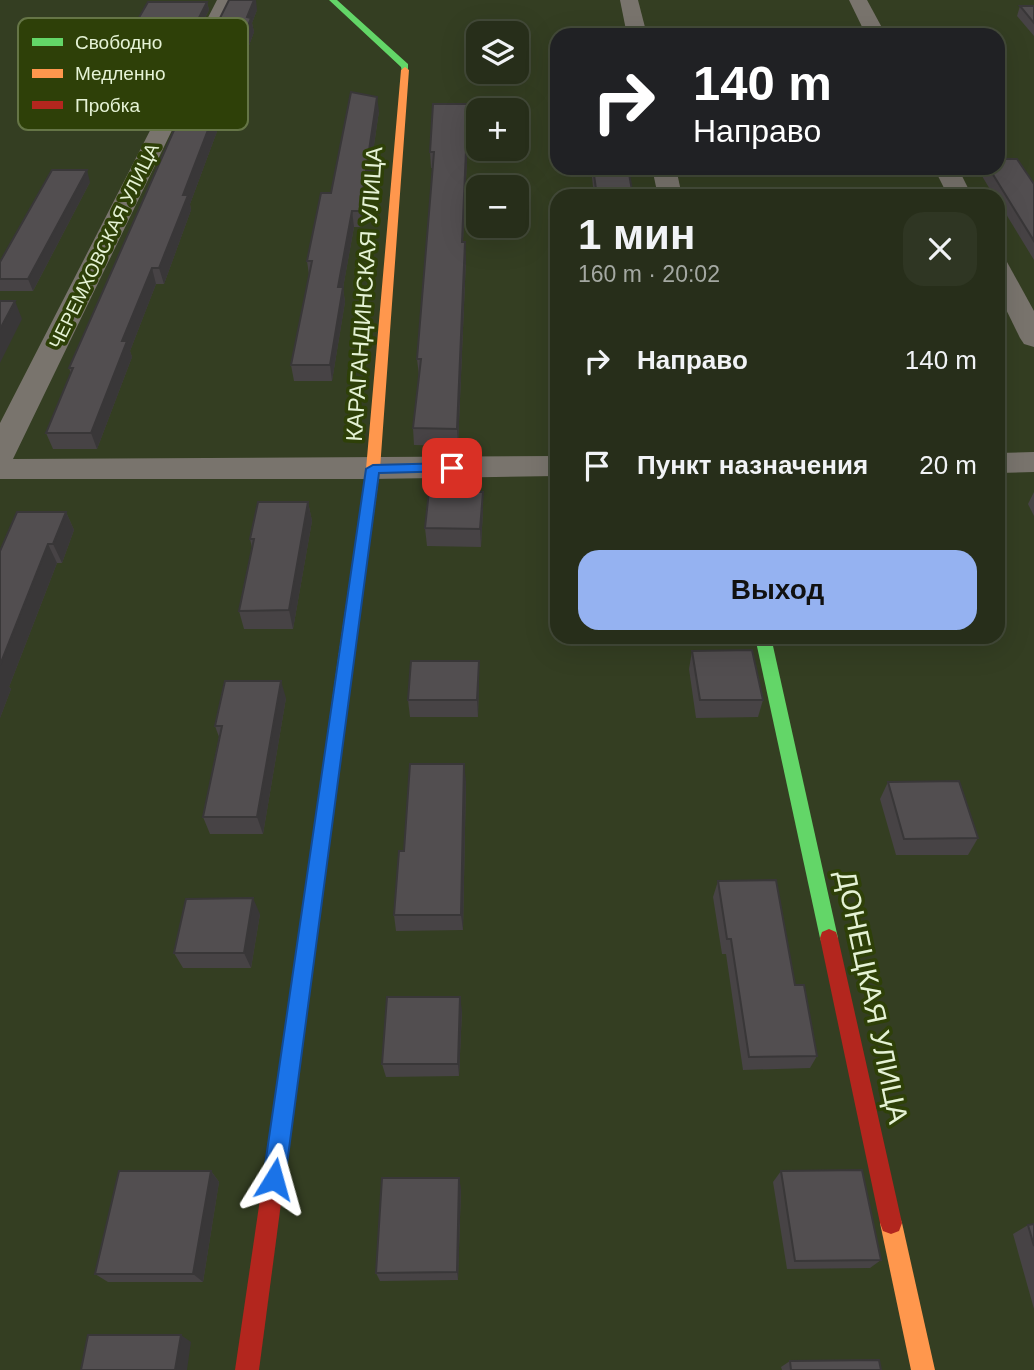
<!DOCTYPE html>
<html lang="ru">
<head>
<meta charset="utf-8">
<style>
	:root { --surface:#272e1a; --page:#2f3623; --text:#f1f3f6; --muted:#a4a8a2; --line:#434a39; --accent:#95b2f1 }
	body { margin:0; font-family:Arial,sans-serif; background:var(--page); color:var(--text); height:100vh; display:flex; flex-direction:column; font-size:26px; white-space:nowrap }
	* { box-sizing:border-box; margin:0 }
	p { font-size:23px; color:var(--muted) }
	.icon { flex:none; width:38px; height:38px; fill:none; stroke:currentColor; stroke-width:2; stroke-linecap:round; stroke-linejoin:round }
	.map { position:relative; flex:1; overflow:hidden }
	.details { position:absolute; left:550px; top:189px; width:455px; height:455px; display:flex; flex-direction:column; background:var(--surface); border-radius:21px; box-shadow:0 7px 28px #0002,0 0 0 2px var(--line) }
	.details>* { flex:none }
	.guide { position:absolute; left:550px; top:28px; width:455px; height:147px; border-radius:21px; box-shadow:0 7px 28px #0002,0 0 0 2px var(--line); background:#202124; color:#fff; overflow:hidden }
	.controls { position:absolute; left:466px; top:21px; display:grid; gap:14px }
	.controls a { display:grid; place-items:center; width:63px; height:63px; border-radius:14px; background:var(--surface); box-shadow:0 7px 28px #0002,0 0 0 2px var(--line); font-size:35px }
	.pin { position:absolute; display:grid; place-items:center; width:60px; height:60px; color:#fff; margin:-30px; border-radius:14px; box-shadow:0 4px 10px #0006 }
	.me { position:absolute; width:77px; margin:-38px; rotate:8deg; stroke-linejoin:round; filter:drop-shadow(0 0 5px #0008) }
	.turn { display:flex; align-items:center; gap:24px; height:147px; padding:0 28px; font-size:32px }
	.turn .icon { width:91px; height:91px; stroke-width:2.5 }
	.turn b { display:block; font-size:49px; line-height:60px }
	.round { display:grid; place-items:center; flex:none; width:74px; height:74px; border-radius:21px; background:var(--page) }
	.head { display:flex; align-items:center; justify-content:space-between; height:119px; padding:0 28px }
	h1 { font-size:42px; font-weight:800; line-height:52px }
	.cta { display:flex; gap:14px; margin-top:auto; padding:14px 28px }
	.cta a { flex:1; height:80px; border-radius:21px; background:var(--accent); color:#111; font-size:28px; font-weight:800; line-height:80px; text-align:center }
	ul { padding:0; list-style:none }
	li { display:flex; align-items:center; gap:21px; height:105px; padding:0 28px }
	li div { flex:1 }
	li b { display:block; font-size:26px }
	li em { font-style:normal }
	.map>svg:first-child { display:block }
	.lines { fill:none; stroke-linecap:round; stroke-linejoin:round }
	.street { fill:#79746d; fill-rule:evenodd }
	.fast { fill:#63d668; fill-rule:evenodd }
	.slow { fill:#ff974d; fill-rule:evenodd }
	.jam { fill:#b3261e; fill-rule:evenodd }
	.wall { fill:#474345 }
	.shaded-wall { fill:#393738 }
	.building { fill:#524e50; stroke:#393738; stroke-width:2 }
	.route { fill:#1a73e8; stroke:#114b97; stroke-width:2 }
	.labels { text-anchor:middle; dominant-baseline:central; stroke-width:7; stroke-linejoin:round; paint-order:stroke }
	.far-street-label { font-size:19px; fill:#e5f2d5; stroke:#2e4008 }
	.street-label { font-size:23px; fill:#e5f2d5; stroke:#2e4008 }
	.near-street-label { font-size:28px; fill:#e5f2d5; stroke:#2e4008 }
	.key { fill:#2e4008; stroke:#657546; stroke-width:2 }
	.key-label { font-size:19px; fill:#e5f2d5 }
</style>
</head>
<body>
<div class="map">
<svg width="1034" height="1370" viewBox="0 0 1034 1370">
	<rect width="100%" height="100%" fill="#343e22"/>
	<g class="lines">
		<g class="street">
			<polygon points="217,0 235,0 13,459 556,456 556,476 373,479 0,479 0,423"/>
			<polygon points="620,0 638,0 647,35 627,35"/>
			<polygon points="849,0 867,0 886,35 866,35"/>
			<polygon points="652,168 676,168 682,196 658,196"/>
			<polygon points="934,168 958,168 972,196 948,196"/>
			<polygon points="998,260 1007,262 1034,311 1034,347 1024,344 1020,338 998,293"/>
			<polygon points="1034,452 1034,472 998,473 998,453"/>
		</g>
		<g class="fast">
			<polygon points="329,0 337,0 408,64 408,72 402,72 401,67"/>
			<polygon points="755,637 771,637 838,938 836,944 829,947 822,944 820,938"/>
			<polygon points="346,653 354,659 314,953 312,959 305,962 298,959 296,953 338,659"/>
		</g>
		<g class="slow">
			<polygon points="405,67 409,70 380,469 354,659 346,665 338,659 366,469 401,70"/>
			<polygon points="891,1212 899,1215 902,1223 935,1370 911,1370 880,1223 883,1215"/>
		</g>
		<g class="jam">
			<polygon points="829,929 836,932 838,938 902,1223 899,1231 891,1234 883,1231 880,1223 820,938 822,932"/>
			<polygon points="305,944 312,947 314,953 259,1370 235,1370 296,953 298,947"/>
		</g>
	</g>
	<g class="wall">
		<polygon points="207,2 209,10 159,108 157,100 155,73 115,73 112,64"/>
		<polygon points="1020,6 1034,6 1034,36 1017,16"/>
		<polygon points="257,10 252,23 254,32 190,204 191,210 164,284 156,284 130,351 132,357 97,449 53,449 46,433 71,374 69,368 185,105 182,94"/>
		<polygon points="468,104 469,119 463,242 466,259 458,446 414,445 413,428 419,376 417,359 433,168 431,168 430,152"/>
		<polygon points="379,111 362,227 354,227 343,288 345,302 332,381 294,381 291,365 309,275 307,261 331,193"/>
		<polygon points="591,168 628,168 633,196 594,196"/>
		<polygon points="980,168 998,168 1034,184 1034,260 998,201 998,196 994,196 979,171"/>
		<polygon points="90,182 33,291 0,291 0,262"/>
		<polygon points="1034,492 1034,516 1028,504"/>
		<polygon points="308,502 312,521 293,629 244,629 239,611 252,548 250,539"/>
		<polygon points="483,510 481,547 427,546 425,528"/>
		<polygon points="66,512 74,530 62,563 57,563 9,687 11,689 0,718 0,551"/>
		<polygon points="692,651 763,700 758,717 696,718 689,669"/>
		<polygon points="479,661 479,679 478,717 410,717 408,700"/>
		<polygon points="286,698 263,834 210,834 203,817 219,737 215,726"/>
		<polygon points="466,781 463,930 396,931 394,915 404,851"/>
		<polygon points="888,782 978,838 968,855 896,855 880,799"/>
		<polygon points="718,881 817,1056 810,1068 743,1070 726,954 722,954 713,897"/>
		<polygon points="260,914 251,968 183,968 174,953"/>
		<polygon points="462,1011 459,1076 386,1077 382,1064"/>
		<polygon points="211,1171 219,1182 203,1282 108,1282 95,1274"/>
		<polygon points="781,1171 881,1260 870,1268 787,1269 773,1182"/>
		<polygon points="461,1188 458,1280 380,1281 376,1273"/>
		<polygon points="1034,1224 1034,1309 1013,1234 1028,1225"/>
		<polygon points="790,1361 881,1370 782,1370 781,1367"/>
	</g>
	<g class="shaded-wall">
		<polygon points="254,0 256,0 257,10 252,23 254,32 190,204 191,210 164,284 159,268 183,195"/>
		<polygon points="207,2 209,10 159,108 157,100"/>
		<polygon points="377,97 379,111 362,227 360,211"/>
		<polygon points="468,104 469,119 462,259 462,242"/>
		<polygon points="87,170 90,182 33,291 28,279"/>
		<polygon points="352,211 354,227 343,288 345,302 332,381 330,365 338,287"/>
		<polygon points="465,242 466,259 458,446 457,429"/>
		<polygon points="152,268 156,284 130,351 132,357 97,449 91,433 122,341"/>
		<polygon points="15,301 22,319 0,363 0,329"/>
		<polygon points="483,492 483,510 481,547 480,529"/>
		<polygon points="308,502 312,521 293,629 289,610"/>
		<polygon points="66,512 74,530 62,563 53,544"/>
		<polygon points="48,544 57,563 9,687 11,689 0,718 0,665"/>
		<polygon points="479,661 479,679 478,717 477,700"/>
		<polygon points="281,681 286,698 263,834 257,817"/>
		<polygon points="464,764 466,781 463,930 461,915"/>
		<polygon points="253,898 260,914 251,968 244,953"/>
		<polygon points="460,997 462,1011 459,1076 458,1064"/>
		<polygon points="211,1171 219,1182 203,1282 193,1274"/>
		<polygon points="459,1178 461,1188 458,1280 457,1272"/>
		<polygon points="181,1335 191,1342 187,1370 175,1370"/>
	</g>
	<g class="building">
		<polygon points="229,0 254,0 247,17 251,18 183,195 188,195 159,268 152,268 122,341 127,341 91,433 46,433 73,368 69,368 190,94 182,94"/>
		<polygon points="148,2 207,2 157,100 155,65 112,64"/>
		<polygon points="1020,6 1034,6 1034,23"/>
		<polygon points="351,92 377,97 360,211 352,211 338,287 343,287 330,365 291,365 312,261 307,261 321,193 331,193"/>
		<polygon points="433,104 468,104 462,242 465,242 457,429 413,428 421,359 417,359 434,152 430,152"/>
		<polygon points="998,159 1017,159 1034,184 1034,241 989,168 998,168"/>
		<polygon points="593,168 628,168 633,196 597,196"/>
		<polygon points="52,170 87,170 28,279 0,279 0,262"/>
		<polygon points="0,301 15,301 0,329"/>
		<polygon points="429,491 483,492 480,529 425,528"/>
		<polygon points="258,502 308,502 289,610 239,611 254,539 250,539"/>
		<polygon points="17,512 66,512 53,544 48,544 0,665 0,551"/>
		<polygon points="752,650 763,700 700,700 692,651"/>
		<polygon points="411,661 479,661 477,700 408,700"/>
		<polygon points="225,681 281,681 257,817 203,817 222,726 215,726"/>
		<polygon points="410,764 464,764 461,915 394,915 399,851 404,851"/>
		<polygon points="959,781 978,838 904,839 888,782"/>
		<polygon points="776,880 795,985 804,985 817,1056 749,1057 731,939 727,939 718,881"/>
		<polygon points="253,898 244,953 174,953 186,899"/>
		<polygon points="387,997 460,997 458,1064 382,1064"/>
		<polygon points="862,1170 881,1260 795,1261 781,1171"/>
		<polygon points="119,1171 211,1171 193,1274 95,1274"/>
		<polygon points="382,1178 459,1178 457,1272 376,1273"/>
		<polygon points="1034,1224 1034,1246 1028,1225"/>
		<polygon points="88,1335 181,1335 175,1370 81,1370"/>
		<polygon points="879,1360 881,1370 791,1370 790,1361"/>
	</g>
	<polygon class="route" points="452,463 456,465 456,471 379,473 285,1179 282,1187 274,1190 266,1187 263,1179 366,469 373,465"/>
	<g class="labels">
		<g class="far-street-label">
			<text transform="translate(104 246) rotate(-64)">ЧЕРЕМХОВСКАЯ УЛИЦА</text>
		</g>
		<g class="street-label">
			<text transform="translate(364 294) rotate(-86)">КАРАГАНДИНСКАЯ УЛИЦА</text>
		</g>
		<g class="near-street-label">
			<text transform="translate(872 997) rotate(78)">ДОНЕЦКАЯ УЛИЦА</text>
		</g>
	</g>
	<rect x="18" y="18" width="230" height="112" rx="10" class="key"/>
	<rect x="32" y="38" width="31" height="8" fill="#63d668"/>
	<rect x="32" y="69" width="31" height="9" fill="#ff974d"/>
	<rect x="32" y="101" width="31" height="8" fill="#b3261e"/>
	<g class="key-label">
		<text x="75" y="49">Свободно</text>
		<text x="75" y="80">Медленно</text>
		<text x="75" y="112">Пробка</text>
	</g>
</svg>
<div class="controls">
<a><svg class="icon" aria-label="layers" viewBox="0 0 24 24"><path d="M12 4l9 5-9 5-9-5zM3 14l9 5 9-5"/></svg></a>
<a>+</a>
<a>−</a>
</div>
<div class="pin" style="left:452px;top:468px;background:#d93025"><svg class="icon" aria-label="arrive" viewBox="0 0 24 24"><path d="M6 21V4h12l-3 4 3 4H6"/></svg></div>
<svg class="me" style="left:274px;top:1179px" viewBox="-20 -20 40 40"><path d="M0-17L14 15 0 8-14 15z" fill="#1a73e8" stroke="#fff" stroke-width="4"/></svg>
<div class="guide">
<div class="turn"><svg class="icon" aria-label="right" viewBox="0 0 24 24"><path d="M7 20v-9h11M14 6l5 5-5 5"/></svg><div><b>140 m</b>Направо</div></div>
</div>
<section class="details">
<div class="head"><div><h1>1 мин</h1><p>160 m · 20:02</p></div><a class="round"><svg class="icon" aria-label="close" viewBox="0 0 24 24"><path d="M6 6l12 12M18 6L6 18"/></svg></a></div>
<ul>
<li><svg class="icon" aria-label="right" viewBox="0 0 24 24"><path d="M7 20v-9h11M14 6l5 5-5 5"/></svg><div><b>Направо</b></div><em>140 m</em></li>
<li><svg class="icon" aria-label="arrive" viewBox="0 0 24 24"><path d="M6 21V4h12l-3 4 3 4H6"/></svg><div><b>Пункт назначения</b></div><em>20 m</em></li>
</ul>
<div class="cta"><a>Выход</a></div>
</section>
</div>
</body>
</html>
